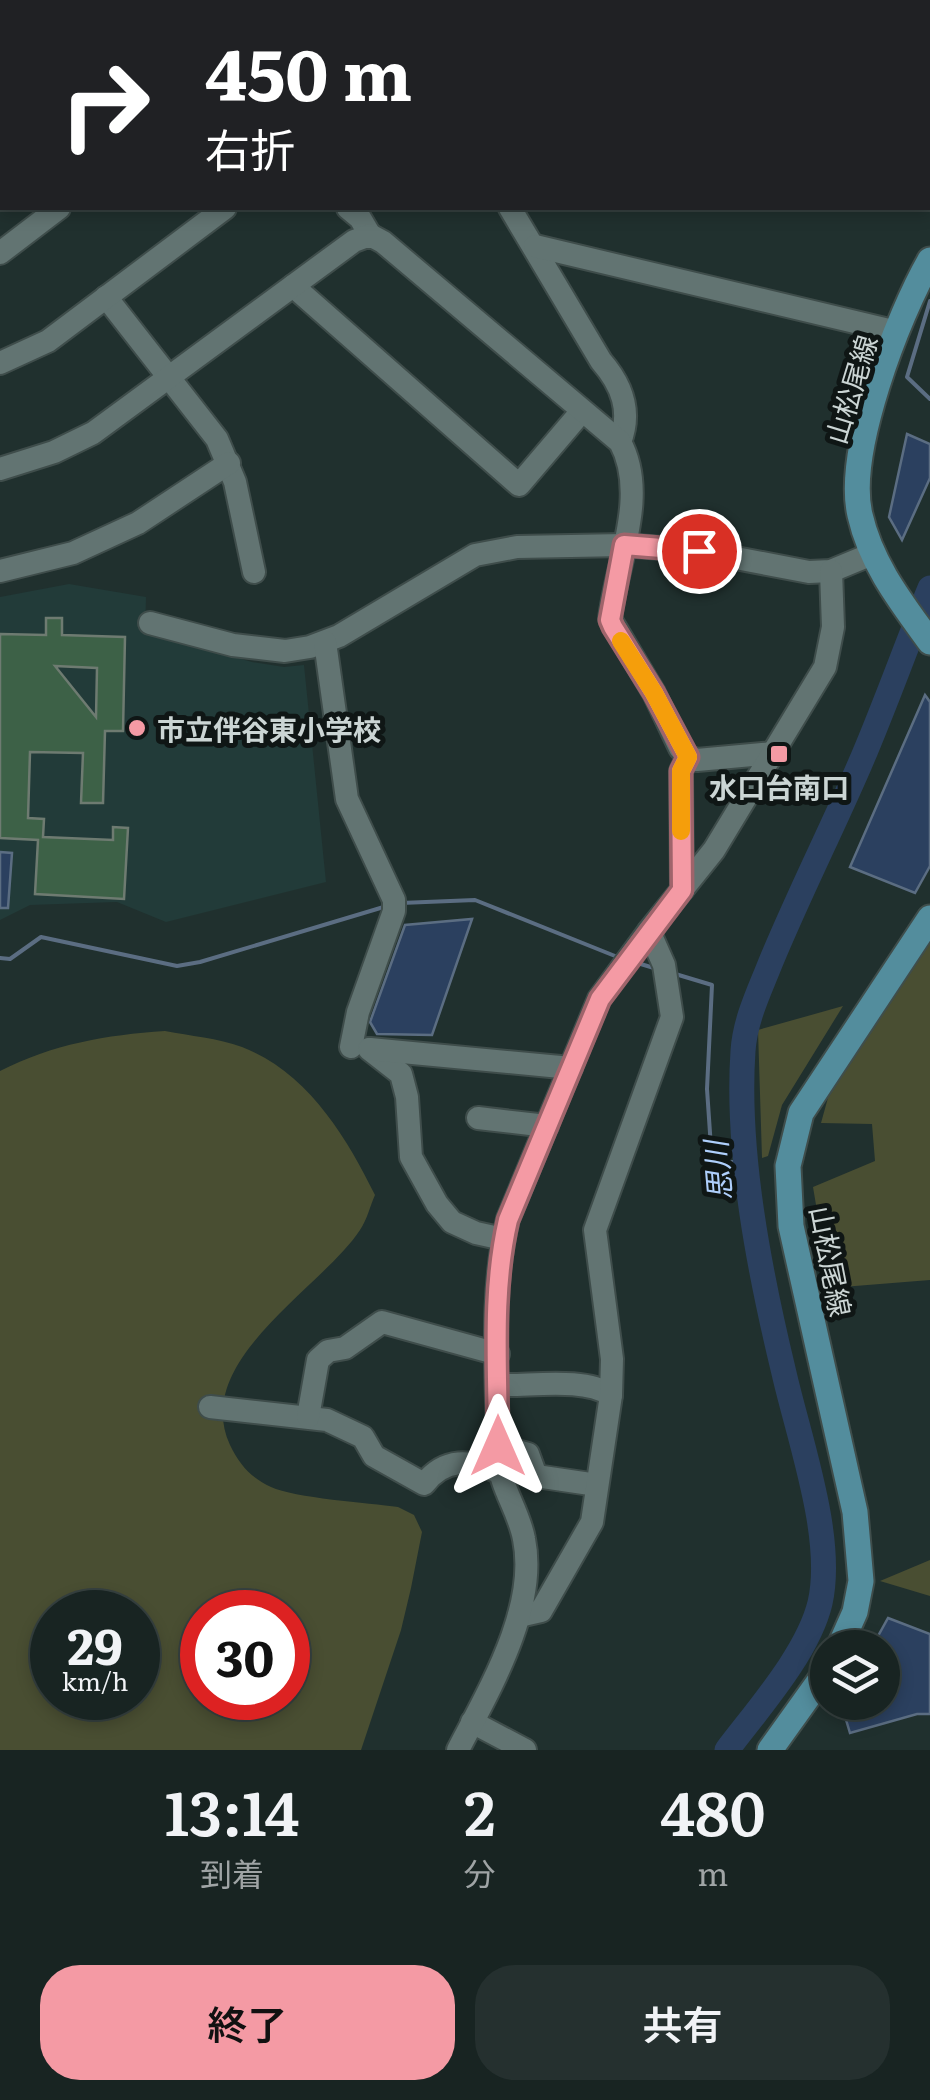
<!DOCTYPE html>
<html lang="ja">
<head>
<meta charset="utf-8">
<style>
	:root { --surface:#182422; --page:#25302f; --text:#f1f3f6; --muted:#9fa4a5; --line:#364140; --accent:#f49aa4 }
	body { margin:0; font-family:Literata,"Noto Sans JP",serif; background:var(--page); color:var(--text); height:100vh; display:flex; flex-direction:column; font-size:38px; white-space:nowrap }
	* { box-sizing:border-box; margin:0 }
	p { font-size:32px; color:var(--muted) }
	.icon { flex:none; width:55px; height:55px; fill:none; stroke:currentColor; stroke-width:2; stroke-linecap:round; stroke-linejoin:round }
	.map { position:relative; height:1750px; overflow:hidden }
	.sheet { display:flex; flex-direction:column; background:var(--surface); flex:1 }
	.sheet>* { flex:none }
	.top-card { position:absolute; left:0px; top:0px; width:930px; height:210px; box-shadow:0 5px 15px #0003,0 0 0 2px var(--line); background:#202124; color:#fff; overflow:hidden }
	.tools { position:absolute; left:810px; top:1630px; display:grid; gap:20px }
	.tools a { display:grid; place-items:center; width:90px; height:90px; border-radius:50%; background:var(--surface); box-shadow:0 5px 15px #0003,0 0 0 2px var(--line); font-size:50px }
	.speed { position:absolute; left:30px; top:1590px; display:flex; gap:20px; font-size:50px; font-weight:700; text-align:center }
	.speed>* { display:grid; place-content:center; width:130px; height:130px; border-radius:50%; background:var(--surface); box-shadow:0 5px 15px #0003,0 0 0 2px var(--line); line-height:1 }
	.speed small { font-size:25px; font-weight:400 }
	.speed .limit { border:15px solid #d22; background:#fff; color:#111 }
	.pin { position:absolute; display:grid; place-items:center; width:85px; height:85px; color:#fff; margin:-42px; border:5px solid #fff; border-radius:50%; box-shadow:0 2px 10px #0007 }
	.me { position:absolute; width:110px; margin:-55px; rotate:0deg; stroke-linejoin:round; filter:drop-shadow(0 0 8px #0008) }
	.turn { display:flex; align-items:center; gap:35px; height:210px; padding:0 40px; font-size:45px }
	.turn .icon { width:130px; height:130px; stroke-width:2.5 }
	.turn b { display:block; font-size:70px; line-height:85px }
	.eta { display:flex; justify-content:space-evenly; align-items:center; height:170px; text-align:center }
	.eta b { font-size:60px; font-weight:600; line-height:70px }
	.action { display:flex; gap:20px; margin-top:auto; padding:20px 40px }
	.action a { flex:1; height:115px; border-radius:40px; background:var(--accent); color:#111; font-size:40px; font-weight:600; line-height:115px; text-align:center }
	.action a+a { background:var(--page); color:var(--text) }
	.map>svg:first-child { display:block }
	.built { fill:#223b39 }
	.green { fill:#494e32; fill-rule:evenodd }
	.water { fill:#2b405f; stroke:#5b6d82; stroke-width:2.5 }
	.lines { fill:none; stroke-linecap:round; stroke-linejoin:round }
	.stream { stroke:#5b6d82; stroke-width:4 }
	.river { stroke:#2b405f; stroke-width:25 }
	.building { fill:#3d6147; stroke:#6e7b71; stroke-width:2.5; fill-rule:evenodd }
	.minor-casing { stroke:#3f4d4b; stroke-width:26 }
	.major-casing { stroke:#3f4d4b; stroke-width:29 }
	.minor { stroke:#627472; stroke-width:22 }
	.major { stroke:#538d9d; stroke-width:25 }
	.route-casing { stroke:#9f646b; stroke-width:25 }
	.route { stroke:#f49aa4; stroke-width:18 }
	.slow { stroke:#f59e0b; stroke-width:18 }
	.poi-dot { fill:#f49aa4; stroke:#0f1615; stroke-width:4 }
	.labels { text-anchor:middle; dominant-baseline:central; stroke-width:10; stroke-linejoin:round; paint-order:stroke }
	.street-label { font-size:28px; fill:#cbd5d4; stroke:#0f1615 }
	.poi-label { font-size:28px; font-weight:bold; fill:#cbd5d4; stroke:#0f1615; text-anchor:start }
	.water-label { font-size:30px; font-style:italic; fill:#afcffc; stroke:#0f1615 }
</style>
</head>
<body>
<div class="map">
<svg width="930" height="1750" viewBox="0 0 930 1750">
	<rect width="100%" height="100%" fill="#20302e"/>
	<polygon class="built" points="69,584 146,597 145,633 252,662 284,667 304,665 326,882 166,922 117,902 30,905 0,920 0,597"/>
	<g class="green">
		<polygon points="681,0 930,0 930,68 928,2 679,2"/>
		<polygon points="930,938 930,1280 830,1288 813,1187 875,1161 872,1124 821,1123 834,1076"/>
		<polygon points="843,1006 782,1105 768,1156 762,1158 758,1030"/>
		<path d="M165 1031C190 1036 218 1038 242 1047 307 1072 346 1136 375 1195 370 1206 367 1220 360 1230 321 1289 191 1361 230 1445 239 1464 251 1478 271 1487 294 1498 369 1503 398 1507L414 1515 422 1532 411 1588 401 1630 361 1750H0V1071C53 1044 106 1035 165 1031ZM52 1612H138V1698H52ZM202 1612H288V1698H202Z"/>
		<polygon points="930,1560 930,1596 880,1581"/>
	</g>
	<g class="water">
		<polygon points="907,434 930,444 930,478 902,540 889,517"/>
		<polygon points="925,695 930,702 930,866 915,893 850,867"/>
		<polygon points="0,852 12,853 8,908 0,908"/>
		<polygon points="472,919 432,1035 377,1034 370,1022 405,925"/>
		<polygon points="888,1618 930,1634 930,1714 917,1714 850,1733 841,1703 882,1702 882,1648 872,1647"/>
	</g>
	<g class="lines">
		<g class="stream">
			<polyline points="930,301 907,377 930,399"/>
			<polyline points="401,903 475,900 620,958"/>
			<polyline points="0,958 10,959 41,937 177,966 200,962 387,906"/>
			<polyline points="634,962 654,968"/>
			<polyline points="672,973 712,985 707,1089 712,1162 715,1162"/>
			<polyline points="732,1162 748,1161"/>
		</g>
		<path class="river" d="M727 1750C758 1709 808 1653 820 1603 835 1538 799 1439 784 1373 760 1274 736 1153 743 1051 745 1020 759 992 770 964 798 896 831 831 860 764 885 706 906 646 930 588"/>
	</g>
	<path class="building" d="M46 618H62V635L125 637 123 731H105L103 803H81L83 753 30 752 28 818 44 819 43 837 113 840V827L128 828 124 899 35 894 38 840 0 838V634L46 635ZM55 666 97 668 96 717Z"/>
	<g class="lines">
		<g class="minor-casing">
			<g id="minor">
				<polyline points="279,0 284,2"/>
				<polyline points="34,2 39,0"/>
				<polyline points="0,16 2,15"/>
				<polyline points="0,139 2,137"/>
				<polyline points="348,208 360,218 370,235"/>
				<path d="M510 208 601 361C622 385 632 411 620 442"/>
				<polyline points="535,246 897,332"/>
				<polyline points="0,253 59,208"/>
				<polyline points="293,286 519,485 582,411"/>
				<polyline points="106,297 217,439 235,482 254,572"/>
				<polyline points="0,363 48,341 225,208"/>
				<path d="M0 469 54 452 93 433 354 241 370 235 383 242 620 442C649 495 616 564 610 619L654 693 680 748 688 757 697 760 774 753"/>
				<polyline points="0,571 73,553 138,523 229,463"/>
				<polyline points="150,623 233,645 285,651 310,647 339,636 475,555 517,547 624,545 699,551 809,572 831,571 872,554"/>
				<polyline points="325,642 347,799 394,900 394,911 358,1012 351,1047"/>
				<polyline points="682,890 681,771 688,757"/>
				<polyline points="369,1049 401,1074 407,1097 411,1157 437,1204 452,1222 476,1233 503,1239"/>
				<polyline points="370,1049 571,1068"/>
				<polyline points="478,1118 547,1126"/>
				<path d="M498 1385C532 1386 584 1377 611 1395"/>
				<path d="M210 1407 327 1420 363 1437 374 1456 424 1484C445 1457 470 1460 499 1472"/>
				<polyline points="308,1417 318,1360 328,1351 345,1348 382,1322 498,1354"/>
				<polyline points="498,1446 528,1454 536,1476 597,1485"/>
				<polyline points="519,1616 541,1611 592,1522 611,1395 612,1359 595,1230 672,1017 664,965 649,931"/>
				<polyline points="472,1722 525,1750"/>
				<path d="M458 1750C489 1690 538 1608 524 1539 519 1511 500 1487 498 1458 498 1380 489 1296 508 1219L599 999 649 931 714 850 825 667 833 627 831 571"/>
			</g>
		</g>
		<g class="major-casing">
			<g id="major">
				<path d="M930 260C898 316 845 452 860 515 871 564 901 602 930 642"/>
				<polyline points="839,1648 855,1612 861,1581 855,1512 791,1226 788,1166 801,1113 930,918"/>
				<polyline points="770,1750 828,1669"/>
			</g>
		</g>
		<use href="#minor" class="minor"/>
		<use href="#major" class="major"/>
	</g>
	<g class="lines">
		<g class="route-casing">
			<path id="route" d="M498 1446C498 1370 491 1293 508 1220L600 999 682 890 681 771 688 757 654 693 613 627 610 620 624 545 699 551"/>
		</g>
		<use href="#route" class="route"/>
		<polyline class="slow" points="621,641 654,693 688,757 681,771 681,831"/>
	</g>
	<g class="poi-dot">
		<circle cx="137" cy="728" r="10"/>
		<rect x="769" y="744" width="20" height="20" rx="5"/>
	</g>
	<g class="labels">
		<g class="street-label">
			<text transform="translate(850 389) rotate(-73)">山松尾線</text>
			<text transform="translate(832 1261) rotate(79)">山松尾線</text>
		</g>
		<g class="poi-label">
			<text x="157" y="728">市立伴谷東小学校</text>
			<text x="779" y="786" text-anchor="middle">水口台南口</text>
		</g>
		<g class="water-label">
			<text transform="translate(716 1171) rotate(-95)">思川</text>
		</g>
	</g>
</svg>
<div class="tools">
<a><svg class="icon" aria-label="layers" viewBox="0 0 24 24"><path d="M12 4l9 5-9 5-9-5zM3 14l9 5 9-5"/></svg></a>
</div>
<div class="speed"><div>29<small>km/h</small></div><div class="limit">30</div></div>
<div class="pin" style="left:699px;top:551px;background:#d93025"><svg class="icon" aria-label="arrive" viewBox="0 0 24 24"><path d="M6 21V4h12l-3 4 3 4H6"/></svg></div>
<svg class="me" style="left:498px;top:1446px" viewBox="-20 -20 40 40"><path d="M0-17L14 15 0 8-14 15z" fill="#f49aa4" stroke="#fff" stroke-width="4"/></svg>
<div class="top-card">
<div class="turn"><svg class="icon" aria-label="right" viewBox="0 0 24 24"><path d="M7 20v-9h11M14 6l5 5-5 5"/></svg><div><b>450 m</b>右折</div></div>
</div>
</div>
<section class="sheet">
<div class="eta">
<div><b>13:14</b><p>到着</p></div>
<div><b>2</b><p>分</p></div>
<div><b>480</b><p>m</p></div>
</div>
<div class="action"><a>終了</a><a>共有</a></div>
</section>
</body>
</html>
